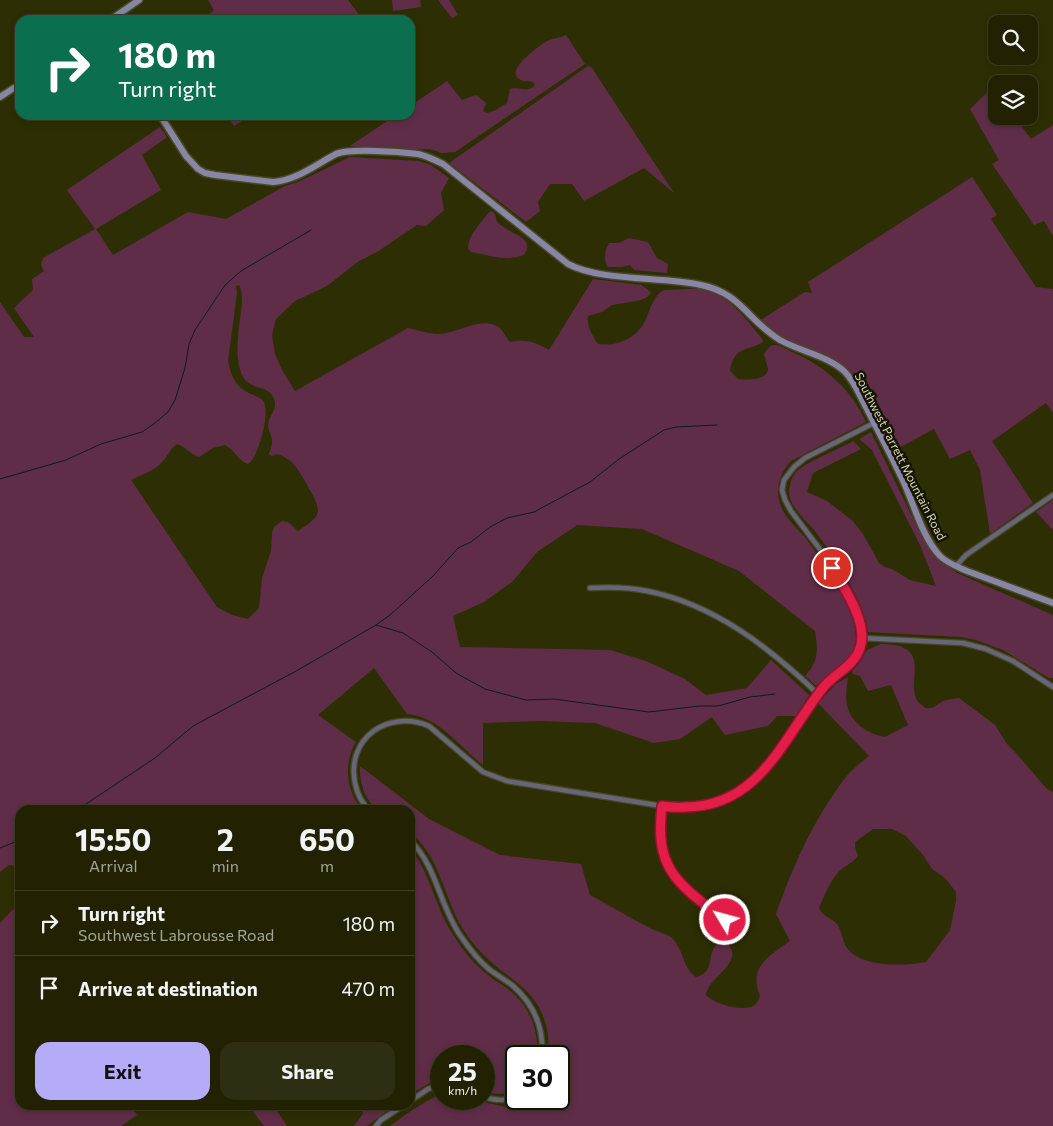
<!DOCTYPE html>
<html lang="en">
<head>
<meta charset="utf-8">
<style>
	:root { --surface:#222203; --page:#2e2f12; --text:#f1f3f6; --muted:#a2a49a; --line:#3f3f25; --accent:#b4acf9 }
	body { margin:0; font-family:Commissioner,sans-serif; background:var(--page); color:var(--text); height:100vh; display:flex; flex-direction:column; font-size:19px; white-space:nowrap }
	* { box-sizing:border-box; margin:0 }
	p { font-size:16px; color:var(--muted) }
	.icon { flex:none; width:28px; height:28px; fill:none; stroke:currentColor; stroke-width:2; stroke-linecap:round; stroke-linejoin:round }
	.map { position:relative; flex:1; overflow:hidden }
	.sheet { position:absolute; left:15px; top:805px; width:400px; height:305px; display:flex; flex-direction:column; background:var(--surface); border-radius:15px; box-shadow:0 2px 8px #0003,0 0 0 1px var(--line) }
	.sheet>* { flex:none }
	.guide { position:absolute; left:15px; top:15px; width:400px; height:105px; border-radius:15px; box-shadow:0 2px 8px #0003,0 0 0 1px var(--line); background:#0b6e4f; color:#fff; overflow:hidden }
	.buttons { position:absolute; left:988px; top:15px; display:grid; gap:10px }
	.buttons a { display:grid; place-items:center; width:50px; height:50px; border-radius:10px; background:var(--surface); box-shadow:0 2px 8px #0003,0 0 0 1px var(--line); font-size:25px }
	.speed { position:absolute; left:430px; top:1045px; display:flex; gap:10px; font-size:25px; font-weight:700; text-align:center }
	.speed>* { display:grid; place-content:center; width:65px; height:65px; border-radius:50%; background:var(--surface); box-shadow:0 2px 8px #0003,0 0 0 1px var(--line); line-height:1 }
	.speed small { font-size:12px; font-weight:400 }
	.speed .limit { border:2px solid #111; border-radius:8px; background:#fff; color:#111 }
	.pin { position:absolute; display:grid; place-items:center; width:42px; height:42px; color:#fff; margin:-21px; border:2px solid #fff; border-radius:50%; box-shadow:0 1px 5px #0007 }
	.me { position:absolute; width:55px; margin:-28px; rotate:307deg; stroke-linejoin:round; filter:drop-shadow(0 0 4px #0008) }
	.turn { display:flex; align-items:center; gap:18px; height:105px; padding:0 20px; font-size:22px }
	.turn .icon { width:65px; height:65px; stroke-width:2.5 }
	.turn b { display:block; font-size:35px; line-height:42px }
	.eta { display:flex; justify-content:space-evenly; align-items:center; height:85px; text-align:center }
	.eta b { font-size:30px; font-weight:700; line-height:35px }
	.cta { display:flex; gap:10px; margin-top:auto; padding:10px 20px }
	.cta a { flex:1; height:58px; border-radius:15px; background:var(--accent); color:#111; font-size:20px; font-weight:700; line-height:58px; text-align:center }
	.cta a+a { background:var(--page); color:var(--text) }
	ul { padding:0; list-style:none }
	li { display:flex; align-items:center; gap:15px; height:65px; padding:0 20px; border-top:1px solid var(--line) }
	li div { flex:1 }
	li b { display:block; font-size:19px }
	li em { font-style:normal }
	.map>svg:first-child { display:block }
	.green { fill:#602d48; fill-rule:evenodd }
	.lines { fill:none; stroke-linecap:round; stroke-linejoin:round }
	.stream { stroke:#0b1a20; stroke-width:1 }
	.street-casing { stroke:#494921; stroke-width:7 }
	.secondary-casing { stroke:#494921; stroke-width:9 }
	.street { stroke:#67657a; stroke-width:4.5 }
	.secondary { stroke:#8885a7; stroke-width:6 }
	.route-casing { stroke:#92132f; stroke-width:12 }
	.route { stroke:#e11d48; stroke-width:9 }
	.labels { text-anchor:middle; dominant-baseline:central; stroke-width:5; stroke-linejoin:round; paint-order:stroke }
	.street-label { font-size:12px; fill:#d6d7bb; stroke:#161502 }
</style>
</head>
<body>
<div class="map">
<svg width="1053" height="1126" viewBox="0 0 1053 1126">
	<rect width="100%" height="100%" fill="#2e2e04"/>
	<g class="green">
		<polygon points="208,0 348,0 363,20 201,20 214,10"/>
		<polygon points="392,0 420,0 421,7 393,11"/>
		<polygon points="438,0 449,0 458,15 452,18"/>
		<path d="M566 35 585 64 455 152 442 153 430 149 403 150 350 146 396 115H410V106L447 81 462 100 476 95 486 103 483 111 487 113 496 110 507 103 510 89C519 86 527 94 535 85L533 82C530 81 524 82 521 80 502 72 539 46 547 41 553 38 560 38 566 35Z"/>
		<polygon points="588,66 592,68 674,193 644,168 584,201 572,184 550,184 538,202 540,211 526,222 449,163"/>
		<polygon points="992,88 996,94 996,116 1014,116 1031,139 1053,125 1053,236 1044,221 1034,225 992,164 999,160 970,109"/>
		<polygon points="226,115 252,115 234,126"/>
		<path d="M160 127 167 137 142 155 161 190 96 229 113 255 188 212 226 219 285 186 298 182 350 157 419 161 431 165 449 178 441 193 444 210 426 226 417 225 377 252 359 261 327 286 295 301 276 319 272 335 275 354 282 370 295 391 408 328C417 330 429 334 438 334 457 334 476 318 495 325 503 328 505 337 510 342 526 339 535 342 549 350L593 279 641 285 647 289 651 293 647 297 641 300 612 305 602 312 588 316C586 324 593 338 598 344 617 347 638 338 646 319 650 309 654 295 664 290 676 290 688 288 700 289 728 293 746 319 763 340L762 343C745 351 734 347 730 371L738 379C745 380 766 381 768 370 768 366 765 359 764 354 773 339 779 346 792 352 825 366 851 389 866 422L791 461C780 473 775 488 780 503 784 518 798 528 807 540 824 563 865 620 854 649 847 665 828 674 816 686L805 676C819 661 818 650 815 631L739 571 642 529 577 525 537 552 513 581 484 602 453 616 460 647 610 650 646 661 685 679 706 695 747 688 771 660 809 695 796 716H777L768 726 725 735 712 717 680 739 654 743 595 723 539 721 483 723V765C458 746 440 717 407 714L374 668 318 715 356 742C343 764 346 790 362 810H20V866L9 865 0 872V302L24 337H34L14 308 33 290 32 279 44 271 41 265 43 258 95 229 67 190ZM239 285C246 296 238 324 238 338 237 348 237 359 240 369 246 395 272 381 275 403 276 411 268 417 268 425 268 431 273 437 272 443 272 447 270 451 269 454L272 456 277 454C284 456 291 460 296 467 301 474 320 504 318 512 316 520 305 526 298 531L288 522 282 521 274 527 272 533 271 551 262 578 259 608 248 619 232 615 217 607 131 480C141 475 154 471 162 462 168 456 170 449 177 444 186 447 190 454 199 457L213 448 225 445C235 450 238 461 248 464 259 457 271 410 263 401 260 397 253 395 249 393 235 387 231 375 228 361L237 293 236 286Z"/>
		<polygon points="972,177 997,215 991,219 1036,287 1053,289 1053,413 1046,403 992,441 1033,503 990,534 980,470 970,450 950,459 934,429 893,451 857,386 832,360 784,338 759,321 805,292 812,293 808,282"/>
		<path d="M492 211 495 214 497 222C501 225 506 229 510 231 519 236 534 241 524 255 505 262 489 255 471 252L468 249C468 235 481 223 489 212Z"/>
		<path d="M629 238 648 242 657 258 668 264 667 273 634 270 630 265 621 267H608C603 260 605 250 609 243H619Z"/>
		<path d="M871 432 923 539 937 559 957 573 1053 615V678H1049L1003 650 976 640 961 637 868 632C865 602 833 555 815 531 807 522 796 512 791 501 787 492 790 480 796 472 806 462 839 449 853 441L861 449 813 473 807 492 827 501 853 521 863 534 879 563 885 567 892 569 910 580 936 586 920 545 872 450 859 439Z"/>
		<polygon points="1053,500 1053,530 1036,512"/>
		<path d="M881 644C941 644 897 690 923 706 926 708 926 709 930 708 934 708 936 705 940 703 946 699 952 699 959 698L995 725 1007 744 1016 753 1047 789 1053 792V1126H390L412 1110 441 1093V1099H470L506 1107 522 1099H559V1056H548C550 1038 547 1020 537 1004 527 988 513 980 498 968 487 959 477 949 469 938 453 917 448 894 438 872 432 856 422 843 410 831V810C401 810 390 812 382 810 365 806 359 780 360 766L429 819 500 855 581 864 590 895C609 905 628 917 648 927 655 931 666 933 672 938 684 950 682 967 696 977 719 971 702 951 723 940 751 960 707 977 706 995 715 1004 740 1012 753 1006 757 1004 758 1000 760 996 748 967 769 956 790 941L776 914C793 866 814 818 846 777 852 769 861 763 869 756L818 703 836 684 848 677C847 685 845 696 847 705 851 723 868 734 885 737L908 725 891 685 868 691 860 676 853 674 852 671 858 665 867 650ZM873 829H892L906 836 923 855 932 869 945 878 956 892V901L950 930 926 962C906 966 861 968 847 948 842 940 842 930 836 923 830 917 823 917 819 908 824 897 829 883 837 874 843 866 852 864 858 856L855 847V842Z"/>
		<path d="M410 848C431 874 435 908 454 936 463 951 475 965 489 976 497 982 506 987 514 994 531 1010 539 1033 537 1056H516V1090C505 1095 495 1095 484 1091V1056H441V1079L426 1085 410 1095Z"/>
		<polygon points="20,902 20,1105 139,1105 133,1109 137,1115 121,1126 0,1126 0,923"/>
		<polygon points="248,1105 273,1105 287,1126 264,1126"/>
		<polygon points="364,1105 395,1105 367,1126 354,1126 362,1115"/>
	</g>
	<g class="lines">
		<g class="stream">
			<polyline points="0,479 66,460 101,444 142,432 155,423 168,412 175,400 185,368 189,344 195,330 225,285 241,271 311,230"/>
			<polyline points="376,625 403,633 432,652 456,673 485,689 526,700 554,699 649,712 699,706 718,706 750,697 775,694"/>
			<polyline points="77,810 155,758 193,726 298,670 376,625 390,615 433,576 458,548 471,542 490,527 507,518 534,512 590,482 619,459 664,430 676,427 717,425"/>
			<polyline points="0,848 20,840"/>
		</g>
		<g class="street-casing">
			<g id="street">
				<polyline points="956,566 966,555 1053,495"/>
				<path d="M590 588C609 587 628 587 647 591 714 604 770 648 818 694"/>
				<polyline points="862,638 963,643 986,649 1013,661 1053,687"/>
				<path d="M662 806C653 877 687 891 737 929"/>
				<path d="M370 810C362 804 357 793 355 783 346 738 388 709 429 726L483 772 507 781 662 806C705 809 740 800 769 765L824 686 851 663 860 648 862 638 859 622 854 607 840 580 825 556 791 511 785 500 782 490 784 480 794 467 805 458 874 423"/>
				<path d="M410 840C437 867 439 904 460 935 468 947 478 960 490 970 497 975 505 980 512 985 534 1004 544 1027 542 1056"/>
				<path d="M484 1097C495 1100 506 1102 516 1096"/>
				<polyline points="410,1101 428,1089 441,1085"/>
				<polyline points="376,1126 381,1120 404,1105"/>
			</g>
		</g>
		<g class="secondary-casing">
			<g id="secondary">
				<polyline points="110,20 139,0"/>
				<polyline points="0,97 20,84"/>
				<path d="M160 115 186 156 198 169 205 173 215 175 273 182C297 180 315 165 336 154 350 148 401 152 418 154 427 156 435 160 443 164L568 264C603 282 661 276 701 285 741 293 748 321 780 340 799 351 829 356 845 372 854 381 860 396 866 407 879 433 893 459 905 485 915 508 923 538 940 556 947 563 958 567 967 571L1053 603"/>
			</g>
		</g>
		<use href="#street" class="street"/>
		<use href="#secondary" class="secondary"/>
	</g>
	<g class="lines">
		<g class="route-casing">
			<path id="route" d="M725 920C678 884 654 870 662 806 670 807 677 808 685 807 759 807 783 739 822 689 833 674 854 667 860 648 869 624 844 587 832 568"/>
		</g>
		<use href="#route" class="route"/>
	</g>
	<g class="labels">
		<g class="street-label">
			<text transform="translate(901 456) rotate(63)">Southwest Parrett Mountain Road</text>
		</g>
	</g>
</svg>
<div class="buttons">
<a><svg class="icon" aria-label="search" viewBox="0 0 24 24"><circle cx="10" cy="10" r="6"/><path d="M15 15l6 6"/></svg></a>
<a><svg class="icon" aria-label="layers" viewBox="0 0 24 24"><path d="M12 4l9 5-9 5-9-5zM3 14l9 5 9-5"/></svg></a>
</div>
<div class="speed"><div>25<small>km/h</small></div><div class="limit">30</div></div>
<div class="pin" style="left:832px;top:568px;background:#d93025"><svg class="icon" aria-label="arrive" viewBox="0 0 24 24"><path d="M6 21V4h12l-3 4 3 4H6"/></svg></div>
<svg class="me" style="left:725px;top:920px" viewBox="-20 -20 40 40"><circle r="17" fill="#e11d48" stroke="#fff" stroke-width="3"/><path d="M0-11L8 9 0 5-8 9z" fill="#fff"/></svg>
<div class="guide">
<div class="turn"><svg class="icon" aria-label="right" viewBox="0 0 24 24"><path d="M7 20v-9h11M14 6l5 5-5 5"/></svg><div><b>180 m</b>Turn right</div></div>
</div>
<section class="sheet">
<div class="eta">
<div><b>15:50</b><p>Arrival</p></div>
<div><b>2</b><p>min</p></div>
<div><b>650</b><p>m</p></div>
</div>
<ul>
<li><svg class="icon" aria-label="right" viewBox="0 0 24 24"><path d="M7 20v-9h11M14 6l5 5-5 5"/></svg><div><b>Turn right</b><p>Southwest Labrousse Road</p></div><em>180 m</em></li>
<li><svg class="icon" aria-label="arrive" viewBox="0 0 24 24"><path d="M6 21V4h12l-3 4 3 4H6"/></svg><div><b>Arrive at destination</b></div><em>470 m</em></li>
</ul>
<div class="cta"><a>Exit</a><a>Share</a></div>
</section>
</div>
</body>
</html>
